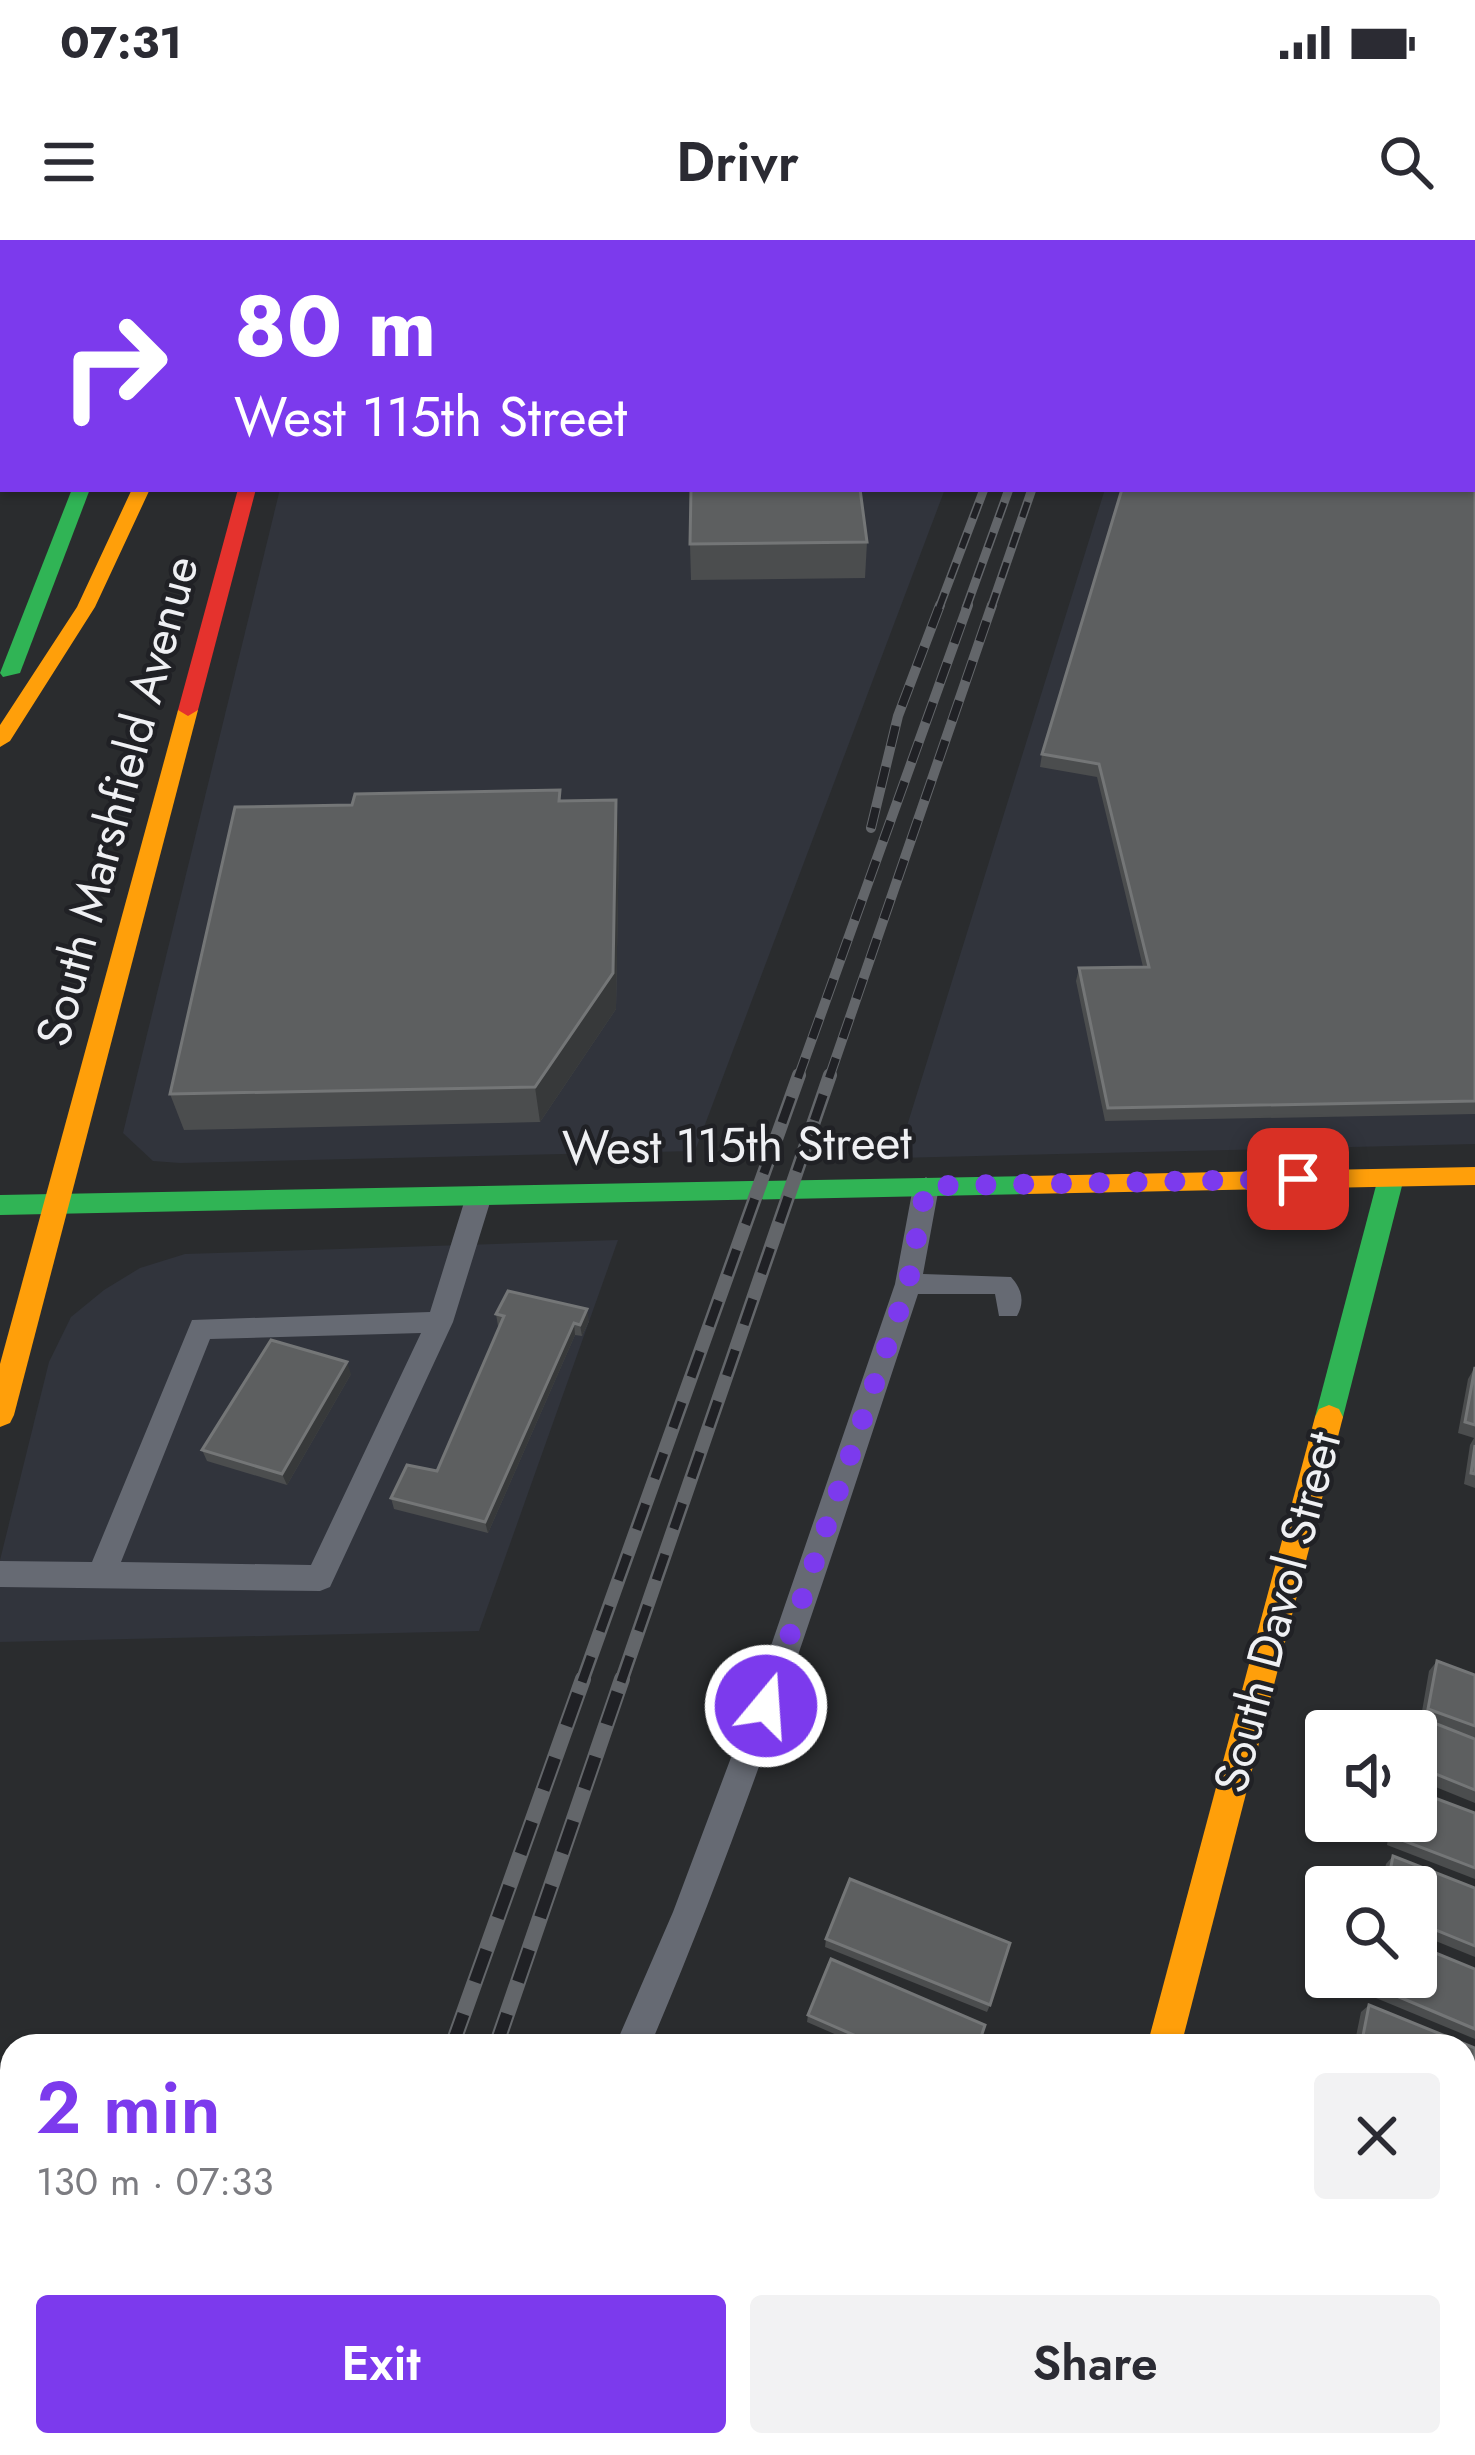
<!DOCTYPE html>
<html lang="en">
<head>
<meta charset="utf-8">
<style>
	:root { --surface:#fff; --page:#f2f2f3; --text:#2b2b33; --muted:#7c7c81; --accent:#7c3aed }
	body { margin:0; font-family:Jost,sans-serif; background:var(--page); color:var(--text); height:100vh; display:flex; flex-direction:column; font-size:45px; white-space:nowrap }
	* { box-sizing:border-box; margin:0 }
	p { font-size:39px; color:var(--muted) }
	.icon { flex:none; width:66px; height:66px; fill:none; stroke:currentColor; stroke-width:2; stroke-linecap:round; stroke-linejoin:round }
	.map { position:relative; flex:1; overflow:hidden }
	.sheet { position:absolute; left:0px; top:1794px; width:1476px; height:423px; display:flex; flex-direction:column; background:var(--surface); border-radius:36px 36px 0 0; box-shadow:0 3px 9px #0004 }
	.sheet>* { flex:none }
	.top-card { position:absolute; left:0px; top:0px; width:1476px; height:252px; box-shadow:0 3px 9px #0004; background:#7c3aed; color:#fff; overflow:hidden }
	.fabs { position:absolute; left:1305px; top:1470px; display:grid; gap:24px }
	.fabs a { display:grid; place-items:center; width:132px; height:132px; border-radius:12px; background:var(--surface); box-shadow:0 3px 9px #0004; font-size:60px }
	.pin { position:absolute; display:grid; place-items:center; width:102px; height:102px; color:#fff; margin:-51px; border-radius:24px; box-shadow:0 6px 18px #0006 }
	.me { position:absolute; width:132px; margin:-66px; rotate:18deg; stroke-linejoin:round; filter:drop-shadow(0 0 9px #0008) }
	.turn { display:flex; align-items:center; gap:42px; height:252px; padding:0 36px; font-size:54px }
	.turn .icon { width:156px; height:156px; stroke-width:2.5 }
	.turn b { display:block; font-size:84px; line-height:102px }
	.round { display:grid; place-items:center; flex:none; width:126px; height:126px; border-radius:12px; background:var(--page) }
	.overview { display:flex; align-items:center; justify-content:space-between; height:204px; padding:0 36px }
	h1 { font-size:72px; font-weight:600; line-height:90px; color:var(--accent) }
	.button { display:flex; gap:24px; margin-top:auto; padding:24px 36px }
	.button a { flex:1; height:138px; border-radius:12px; background:var(--accent); color:#fff; font-size:48px; font-weight:600; line-height:138px; text-align:center }
	.button a+a { background:var(--page); color:var(--text) }
	.status { display:flex; justify-content:space-between; align-items:center; height:84px; padding:0 60px; background:var(--surface); direction:ltr }
	.status svg { height:33px; fill:currentColor }
	header { display:flex; justify-content:space-between; align-items:center; height:156px; padding:0 36px; background:var(--surface); font-size:54px; font-weight:600 }
	.map>svg:first-child { display:block }
	.built { fill:#31343c }
	.lines { fill:none; stroke-linecap:round; stroke-linejoin:round }
	.lane { fill:#666a73; fill-rule:evenodd }
	.street { fill:#666a73; fill-rule:evenodd }
	.fast { fill:#30b455; fill-rule:evenodd }
	.slow { fill:#ff9f0a; fill-rule:evenodd }
	.jam { fill:#e5322d; fill-rule:evenodd }
	.rail-far3-casing { stroke:#63666a; stroke-width:9 }
	.rail-far2-casing { stroke:#63666a; stroke-width:10 }
	.rail-far1-casing { stroke:#63666a; stroke-width:14 }
	.rail-casing { stroke:#63666a; stroke-width:16 }
	.rail-far3 { stroke:#202125; stroke-width:6; stroke-dasharray:16; stroke-linecap:butt }
	.rail-far2 { stroke:#202125; stroke-width:8; stroke-dasharray:21; stroke-linecap:butt }
	.rail-far1 { stroke:#202125; stroke-width:9; stroke-dasharray:27; stroke-linecap:butt }
	.rail { stroke:#202125; stroke-width:12; stroke-dasharray:34; stroke-linecap:butt }
	.wall { fill:#4b4d4e }
	.shaded-wall { fill:#37393a }
	.building { fill:#5d5f60; stroke:#747677; stroke-width:3 }
	.route { stroke:#7c3aed; stroke-width:21; stroke-dasharray:0 37.8 }
	.labels { text-anchor:middle; dominant-baseline:central; stroke-width:9; stroke-linejoin:round; paint-order:stroke }
	.street-label { font-size:48px; fill:#eff0f3; stroke:#202125 }
</style>
</head>
<body>
<div class="status"><b>07:31</b><svg viewBox="0 0 49 12"><path d="M0 12V9h3v3zM5 12V6h3v6zM10 12V3h3v9zM15 12V0h3v12zM26 1h20v11H26zM47 4h2v5h-2z"/></svg></div>
<header><svg class="icon" aria-label="menu" viewBox="0 0 24 24"><path d="M4 6h16M4 12h16M4 18h16"/></svg>Drivr<svg class="icon" aria-label="search" viewBox="0 0 24 24"><circle cx="10" cy="10" r="6"/><path d="M15 15l6 6"/></svg></header>
<div class="map">
<svg width="1475" height="2215" viewBox="0 0 1475 2215">
	<rect width="100%" height="100%" fill="#2a2c2e"/>
	<g class="built">
		<polygon points="328,0 1039,0 328,3"/>
		<polygon points="1182,0 1475,0 1475,904 897,918 1105,249 1473,249 1473,3"/>
		<polygon points="280,249 945,249 695,911 180,923 153,921 123,893"/>
		<polygon points="618,1000 479,1391 0,1402 0,1320 49,1122 71,1077 104,1050 140,1028 185,1014"/>
	</g>
	<g class="lines">
		<g class="lane">
			<path d="M926 937 939 947 923 1034 1011 1037C1022 1049 1025 1062 1017 1076H999L995 1054H918C834 1307 755 1561 650 1806H615L673 1672 750 1467 895 1044 913 947Z"/>
			<path d="M479 946 492 956 453 1082 330 1347 320 1351 0 1347V1321L92 1322 192 1080 430 1072 466 956ZM421 1093 311 1325 121 1322 210 1099Z"/>
		</g>
		<g class="street">
			<polygon points="1464,2171 1475,2175 1475,2215 1409,2215 1404,2205 1464,2205"/>
			<polygon points="610,2205 694,2205 691,2215 607,2215"/>
		</g>
		<g class="fast">
			<polygon points="72,249 90,249 20,433 3,437 0,433"/>
			<polygon points="1391,929 1404,938 1343,1177 1339,1185 1329,1189 1319,1185 1315,1177 1378,938"/>
			<polygon points="1026,936 1039,945 1026,954 0,975 0,955"/>
		</g>
		<g class="slow">
			<polygon points="0,35 3,35 0,52"/>
			<polygon points="132,249 150,249 95,367 10,501 0,507 0,485 77,367"/>
			<polygon points="188,464 198,470 14,1175 10,1183 0,1187 0,1124 178,470"/>
			<polygon points="1475,927 1475,945 1026,954 1013,945 1026,936"/>
			<polygon points="1329,1165 1339,1169 1343,1177 1181,1806 1147,1806 1315,1177 1319,1169"/>
		</g>
		<polygon class="jam" points="238,249 256,249 198,470 188,476 178,470"/>
		<g class="rail-far3-casing">
			<g id="rail-far3">
				<polyline points="939,368 984,249"/>
				<polyline points="966,368 1009,249"/>
				<polyline points="991,368 1032,249"/>
			</g>
		</g>
		<g class="rail-far2-casing">
			<g id="rail-far2">
				<polyline points="871,588 898,476 940,365"/>
				<polyline points="798,838 968,365"/>
				<polyline points="829,838 992,365"/>
			</g>
		</g>
		<g class="rail-far1-casing">
			<g id="rail-far1">
				<polyline points="582,1442 799,835"/>
				<polyline points="621,1442 830,835"/>
			</g>
		</g>
		<g class="rail-casing">
			<g id="rail">
				<polyline points="452,1806 583,1439"/>
				<polyline points="496,1806 622,1439"/>
				<polyline points="306,2215 309,2205"/>
				<polyline points="356,2215 360,2205"/>
			</g>
		</g>
		<use href="#rail-far3" class="rail-far3"/>
		<use href="#rail-far2" class="rail-far2"/>
		<use href="#rail-far1" class="rail-far1"/>
		<use href="#rail" class="rail"/>
	</g>
	<g class="wall">
		<polygon points="1349,0 1475,0 1475,874 1105,881 1076,741 1079,728 1143,727 1097,537 1040,527 1042,514 1473,249 1473,3 1350,3"/>
		<polygon points="867,302 865,338 691,340 690,304"/>
		<polygon points="561,561 619,596 616,769 540,882 184,890 170,854"/>
		<polygon points="496,1074 589,1081 582,1096 575,1095 488,1293 394,1269 391,1258 437,1231 500,1087 498,1086"/>
		<polygon points="1475,1127 1475,1248 1464,1244 1470,1205 1474,1198 1458,1193 1468,1139"/>
		<polygon points="351,1134 287,1245 207,1221 202,1210"/>
		<polygon points="1437,1421 1475,1435 1475,1498 1449,1489 1475,1499 1475,1563 1416,1539 1416,1491 1411,1491 1412,1486 1421,1477 1429,1431"/>
		<polygon points="1475,1573 1475,1639 1387,1605 1391,1581 1416,1581"/>
		<polygon points="1393,1616 1475,1648 1475,1717 1416,1693 1416,1647 1381,1647 1386,1624"/>
		<polygon points="826,1699 990,1765 987,1772 825,1707"/>
		<polygon points="1475,1729 1475,1799 1359,1751 1362,1737 1416,1737"/>
		<polygon points="1369,1765 1475,1808 1475,1882 1464,1877 1464,1806 1354,1806 1361,1772"/>
		<polygon points="808,1775 978,1806 862,1806 807,1782"/>
		<polygon points="1464,1895 1475,1900 1475,1983 1464,1978"/>
		<polygon points="1464,1984 1475,1989 1475,2077 1464,2072"/>
	</g>
	<g class="shaded-wall">
		<polygon points="616,560 619,596 616,769 540,882 535,847"/>
		<polygon points="587,1069 589,1081 582,1096 580,1085"/>
		<polygon points="574,1083 575,1095 488,1293 485,1282"/>
		<polygon points="347,1122 351,1134 287,1245 282,1234"/>
	</g>
	<g class="building">
		<polygon points="697,0 947,0 948,3 697,3"/>
		<polygon points="1358,0 1475,0 1475,861 1108,868 1079,728 1149,727 1099,524 1042,514 1122,249 1473,249 1473,3 1360,3"/>
		<polygon points="691,249 860,249 867,302 690,304"/>
		<polygon points="560,550 559,561 616,560 613,733 535,847 170,854 235,567 352,565 355,554"/>
		<polygon points="508,1051 587,1069 580,1085 574,1083 485,1282 391,1258 407,1225 437,1231 504,1076 496,1074"/>
		<polygon points="271,1100 347,1122 282,1234 202,1210"/>
		<polygon points="1475,1127 1475,1185 1465,1182"/>
		<polygon points="1475,1205 1475,1234 1471,1233"/>
		<polygon points="1437,1421 1475,1435 1475,1486 1428,1469"/>
		<polygon points="1419,1477 1475,1499 1475,1550 1416,1526 1416,1491"/>
		<polygon points="1416,1551 1475,1573 1475,1628 1394,1597 1397,1581 1416,1581"/>
		<polygon points="1393,1616 1475,1648 1475,1706 1416,1682 1416,1647 1387,1647"/>
		<polygon points="850,1639 1010,1703 990,1765 826,1699"/>
		<polygon points="1416,1705 1475,1729 1475,1789 1366,1743 1367,1737 1416,1737"/>
		<polygon points="831,1719 985,1785 978,1806 879,1806 808,1775"/>
		<polygon points="1369,1765 1475,1808 1475,1872 1464,1867 1464,1806 1361,1806"/>
		<polygon points="1464,1895 1475,1900 1475,1974 1464,1969"/>
		<polygon points="1464,1984 1475,1989 1475,2069 1464,2064"/>
		<polygon points="868,2205 951,2205 948,2215 864,2215"/>
	</g>
	<g class="lines">
		<polyline class="route" points="766,1466 908,1044 926,946 1298,939"/>
	</g>
	<g class="labels">
		<g class="street-label">
			<text transform="translate(117 561) rotate(-75)">South Marshfield Avenue</text>
			<text transform="translate(737 905) rotate(-1)">West 115th Street</text>
			<text transform="translate(1277 1372) rotate(-75)">South Davol Street</text>
		</g>
	</g>
</svg>
<div class="fabs">
<a><svg class="icon" aria-label="sound" viewBox="0 0 24 24"><path d="M4 9h4l5-4v14l-5-4H4zM17 9q2 3 0 6"/></svg></a>
<a><svg class="icon" aria-label="search" viewBox="0 0 24 24"><circle cx="10" cy="10" r="6"/><path d="M15 15l6 6"/></svg></a>
</div>
<div class="pin" style="left:1298px;top:939px;background:#d93025"><svg class="icon" aria-label="arrive" viewBox="0 0 24 24"><path d="M6 21V4h12l-3 4 3 4H6"/></svg></div>
<svg class="me" style="left:766px;top:1466px" viewBox="-20 -20 40 40"><circle r="17" fill="#7c3aed" stroke="#fff" stroke-width="3"/><path d="M0-11L8 9 0 5-8 9z" fill="#fff"/></svg>
<div class="top-card">
<div class="turn"><svg class="icon" aria-label="right" viewBox="0 0 24 24"><path d="M7 20v-9h11M14 6l5 5-5 5"/></svg><div><b>80 m</b>West 115th Street</div></div>
</div>
<section class="sheet">
<div class="overview"><div><h1>2 min</h1><p>130 m · 07:33</p></div><a class="round"><svg class="icon" aria-label="close" viewBox="0 0 24 24"><path d="M6 6l12 12M18 6L6 18"/></svg></a></div>
<div class="button"><a>Exit</a><a>Share</a></div>
</section>
</div>
</body>
</html>
